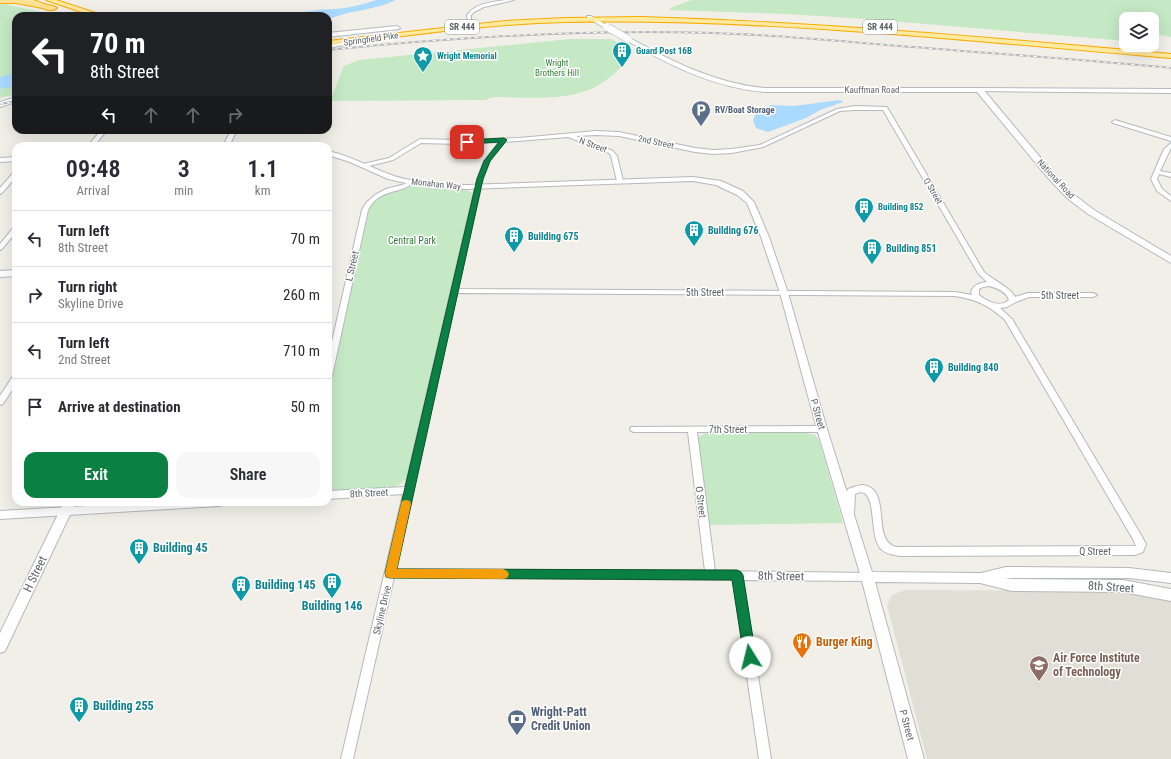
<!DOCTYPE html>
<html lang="en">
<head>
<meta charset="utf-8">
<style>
	:root { --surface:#fff; --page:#f7f7f7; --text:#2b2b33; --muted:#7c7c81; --line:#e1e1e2; --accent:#0b8043 }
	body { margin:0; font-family:"Roboto Condensed",sans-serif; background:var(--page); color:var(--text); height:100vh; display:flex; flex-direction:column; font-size:15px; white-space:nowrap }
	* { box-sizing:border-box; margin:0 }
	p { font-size:13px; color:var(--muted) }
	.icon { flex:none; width:22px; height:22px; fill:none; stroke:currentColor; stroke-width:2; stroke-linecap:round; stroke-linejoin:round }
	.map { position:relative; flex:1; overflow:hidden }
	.side { position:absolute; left:12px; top:142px; width:320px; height:364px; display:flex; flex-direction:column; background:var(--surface); border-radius:12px; box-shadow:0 4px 16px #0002 }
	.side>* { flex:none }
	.banner { position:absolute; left:12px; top:12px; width:320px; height:122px; border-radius:12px; box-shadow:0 4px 16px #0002; background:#202124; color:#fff; overflow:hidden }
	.controls { position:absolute; left:1119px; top:12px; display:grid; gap:8px }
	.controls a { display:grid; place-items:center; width:40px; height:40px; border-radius:8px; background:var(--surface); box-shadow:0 4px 16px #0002; font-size:20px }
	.pin { position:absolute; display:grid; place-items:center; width:34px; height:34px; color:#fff; margin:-17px; border-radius:8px; box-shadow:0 2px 6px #0006 }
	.me { position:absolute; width:44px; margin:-22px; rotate:351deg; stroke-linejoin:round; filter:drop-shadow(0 0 3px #0008) }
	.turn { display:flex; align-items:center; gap:14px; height:84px; padding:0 12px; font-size:18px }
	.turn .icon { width:52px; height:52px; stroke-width:2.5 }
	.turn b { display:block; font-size:28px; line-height:34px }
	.lanes { display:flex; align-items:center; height:38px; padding:0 12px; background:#0003; justify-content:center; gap:20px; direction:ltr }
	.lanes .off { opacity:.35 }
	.eta { display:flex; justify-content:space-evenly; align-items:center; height:68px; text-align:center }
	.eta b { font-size:24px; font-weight:600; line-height:28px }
	.primary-button { display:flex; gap:8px; margin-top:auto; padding:8px 12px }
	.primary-button a { flex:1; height:46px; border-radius:12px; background:var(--accent); color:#fff; font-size:16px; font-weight:600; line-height:46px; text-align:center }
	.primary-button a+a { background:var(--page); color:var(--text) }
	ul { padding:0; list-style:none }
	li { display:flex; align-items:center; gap:12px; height:56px; padding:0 12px; border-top:1px solid var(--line) }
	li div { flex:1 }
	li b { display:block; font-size:15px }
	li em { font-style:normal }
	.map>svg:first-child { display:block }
	.education { fill:#e1ded6 }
	.green { fill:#c5e8c5 }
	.water { fill:#aadaff }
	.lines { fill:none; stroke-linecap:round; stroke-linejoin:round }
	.river { fill:#aadaff; fill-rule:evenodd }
	.minor-casing { stroke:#b5b8bc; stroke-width:2 }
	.tertiary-casing { stroke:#b5b8bc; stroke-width:2 }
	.secondary-casing { stroke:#b6babf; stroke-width:2 }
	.trunk-casing { stroke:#f9ab00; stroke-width:2 }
	.motorway-casing { stroke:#f9ab00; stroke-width:2 }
	.minor { fill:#fff; fill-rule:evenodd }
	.tertiary { fill:#fff; fill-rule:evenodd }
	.secondary { fill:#fff; fill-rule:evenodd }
	.trunk { fill:#feeaa1; fill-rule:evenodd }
	.motorway { fill:#fde293; fill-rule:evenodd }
	.rail-casing { stroke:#b6b7b8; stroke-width:2 }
	.rail { stroke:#fff; stroke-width:1; stroke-dasharray:3.5; stroke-linecap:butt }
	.secondary-bridge-casing { stroke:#b6babf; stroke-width:8; stroke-linecap:butt }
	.secondary-bridge { stroke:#fff; stroke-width:7 }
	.route { fill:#0b8043; stroke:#07532c }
	.slow { fill:#f59e0b }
	.labels { text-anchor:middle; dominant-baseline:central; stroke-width:3; stroke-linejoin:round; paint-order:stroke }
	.shield { fill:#fff; stroke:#8f9295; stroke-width:1 }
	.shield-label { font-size:9px; font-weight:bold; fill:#5f6368 }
	.far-street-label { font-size:9px; fill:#5f6368; stroke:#fff }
	.far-culture-label { font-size:9px; font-weight:bold; fill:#0d838f; stroke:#fff; text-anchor:start }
	.far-park-label { font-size:9px; fill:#348238; stroke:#fff }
	.far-service-label { font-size:9px; font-weight:bold; fill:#4e5e75; stroke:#fff; text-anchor:start }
	.culture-label { font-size:10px; font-weight:bold; fill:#0d838f; stroke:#fff; text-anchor:start }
	.park-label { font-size:10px; fill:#348238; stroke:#fff }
	.street-label { font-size:10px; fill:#5f6368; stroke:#fff }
	.near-culture-label { font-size:12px; font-weight:bold; fill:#0d838f; stroke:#fff; text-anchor:start }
	.near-street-label { font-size:12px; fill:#5f6368; stroke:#fff }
	.near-food-label { font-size:12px; font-weight:bold; fill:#c56008; stroke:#fff; text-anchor:start }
	.near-education-label { font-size:12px; font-weight:bold; fill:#785e54; stroke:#fff; text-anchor:start }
	.near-service-label { font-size:12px; font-weight:bold; fill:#4e5e75; stroke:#fff; text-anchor:start }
</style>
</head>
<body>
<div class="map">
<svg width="1171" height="759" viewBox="0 0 1171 759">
	<rect width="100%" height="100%" fill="#f1efe8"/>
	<polygon class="education" points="905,590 1114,591 1171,600 1171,759 927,759 887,605 892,595"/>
	<g class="green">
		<polygon points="692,0 1171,0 1171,37 1152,33 1152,19 1126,19 1126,41 867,19 786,14 670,10 670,8"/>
		<polygon points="0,3 59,16 16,16 16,94 0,98"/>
		<path d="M570 39H612L627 49C628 57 623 66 617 71 583 105 537 97 493 97L485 100 330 101 344 66 359 60Z"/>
		<path d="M413 186 437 189 467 190 473 193 407 478 399 485 392 488 328 492V391L370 206C379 193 398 189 413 186Z"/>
		<polygon points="706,433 807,433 815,435 819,440 843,523 708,525 698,439 701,435"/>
	</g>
	<g class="water">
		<polygon points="376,0 396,0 384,5 357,11 354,7"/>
		<polygon points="347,8 347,10 349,11 348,11 350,12 328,19 328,16 270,16 318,10"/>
		<polygon points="16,73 16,86 0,89 0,77"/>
		<polygon points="840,100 843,102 820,110 806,118 768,132 756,128 753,120 757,111 762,108 772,105 794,106"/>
	</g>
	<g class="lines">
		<path class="river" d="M383 0H393C381 9 330 16 314 16L317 14Z"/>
		<g class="minor-casing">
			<g id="minor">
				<path d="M506 0H514L484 7 474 12 471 15V24L468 23 467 15C476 3 492 2 506 0Z"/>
				<path d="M855 106 887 107 984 272C992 279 1012 289 1015 297L1028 293H1093L1097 295 1093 297H1029L1016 302 1007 307 1000 308 1012 319 1141 535 1146 544 1143 552 1135 555 900 556C894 555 885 554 880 548 870 536 876 499 864 493 861 491 858 493 855 494L854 514 852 517 849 518 846 517 844 514 846 492 848 489C852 488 858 485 863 485 893 489 870 540 896 547L1136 546 1134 541 1005 320C988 305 978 300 955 296L457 293 396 569 705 571 688 432H634L631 431 630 429 631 427 822 426 825 427 826 429 825 431 822 432H697L715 571 867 573 871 574 872 577 871 580 867 581 743 580 771 759H759L733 580 394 577 353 759H341L403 494 328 499V491L405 487 477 179 484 161 499 142 459 144 421 143 393 160 365 167 363 166V164L389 158 420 139 459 140 519 138 596 131 619 132 695 148 713 150 732 149 760 145 837 109ZM855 110H883L978 273 987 282C980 283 975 284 971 291L972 295 955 292 458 289 483 179 490 161 505 142 568 137 609 153 611 156 617 181 620 183 623 181 617 156 613 151 576 136 596 135 619 136 695 152 713 154 732 153 763 147 840 111ZM989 286C997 288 1006 291 1009 300 1000 308 988 302 979 295V289L983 287Z"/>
				<polygon points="1115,120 1171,137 1171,141 1113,123 1112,122"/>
				<polygon points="101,130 107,130 94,146 88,146"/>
				<polygon points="231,130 237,130 229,146 223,146"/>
				<polygon points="1171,143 1171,148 1160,171 1171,173 1171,177 1159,174 1157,179 1162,189 1171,196 1171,201 1157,191 1151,179 1164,149"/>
				<polygon points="16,157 16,161 0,162 0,158"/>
				<polygon points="16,171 16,177 2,193 0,194 0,188 14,172"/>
				<path d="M410 180 413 182C402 195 380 187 368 210L332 376 328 379V359L362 210 366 203 375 195 386 189 405 184Z"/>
				<polygon points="16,226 16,232 2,249 0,250 0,244 14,227"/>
				<polygon points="16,375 16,384 3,404 0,405 0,396 13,376"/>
				<polygon points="156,502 224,502 222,505 219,506 0,519 0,511"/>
			</g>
		</g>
		<g class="tertiary-casing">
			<g id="tertiary">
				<polygon points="979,88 1171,89 1171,93 977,91 976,90"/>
				<path d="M328 151C352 156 371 168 394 176 417 183 443 185 467 185L693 177 721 181 743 191 754 202 769 237 788 293 827 429 872 572 981 573 1006 567 1129 568 1171 573V583L1129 578H1004L1012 579 1123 580 1171 589V601L1123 592 1012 591 980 583 875 582 924 759H908L861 577 817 429 780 293 761 237 747 203 737 195 716 185 693 181 467 189 438 188 410 184 388 179 350 162 328 155Z"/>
				<polygon points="16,270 16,276 0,277 0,271"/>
				<polygon points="64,502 76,502 5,651 0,653 0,633"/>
			</g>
		</g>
		<g class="secondary-casing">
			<g id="secondary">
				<polygon points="587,16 591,16 610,27 605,28 587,18"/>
				<polygon points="397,26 400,28 399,29 328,37 328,33"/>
				<polygon points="370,37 372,38 372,40 328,48 328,44"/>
				<path d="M626 38H630C673 62 715 83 764 88H982L1055 175 1073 194 1094 210 1171 256V263L1088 214 1067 198 1049 179 977 92H764C713 87 670 66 626 40Z"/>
				<polygon points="16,97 16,102 0,107 0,102"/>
			</g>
		</g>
		<g class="trunk-casing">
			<g id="trunk">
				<polygon points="22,0 33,0 55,8 54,10 48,10"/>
				<polygon points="46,0 56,0 105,16 93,16"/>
				<path d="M641 17C818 22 994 38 1171 54V58C970 41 767 18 565 22 485 24 407 36 328 45V41L505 21 565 18Z"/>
			</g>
		</g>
		<g class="motorway-casing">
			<polygon id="motorway" points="0,0 23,0 53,6 57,8 53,10 16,3 0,3"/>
		</g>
		<use href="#minor" class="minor"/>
		<use href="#tertiary" class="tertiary"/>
		<use href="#secondary" class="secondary"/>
		<use href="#trunk" class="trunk"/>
		<use href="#motorway" class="motorway"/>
		<g class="rail-casing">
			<g id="rail">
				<path d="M328 50C456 37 585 29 714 33 780 35 847 42 913 47 999 54 1085 60 1171 68"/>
				<polyline points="0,104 16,101"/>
			</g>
		</g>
		<use href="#rail" class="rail"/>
		<g class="secondary-bridge-casing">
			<polyline id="secondary-bridge" points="607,27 628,39"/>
		</g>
		<use href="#secondary-bridge" class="secondary-bridge"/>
	</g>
	<polygon class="route" points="504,138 507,140 490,161 483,179 397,569 737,570 741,572 743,575 756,657 754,661 750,663 746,661 744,657 732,580 390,578 386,577 385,573 477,179 484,161 499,142 467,144 464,142 467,140"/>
	<polygon class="slow" points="406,500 410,501 411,504 397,569 503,569 507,571 509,574 507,578 503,579 390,578 386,577 385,573 401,504 402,501"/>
	<defs>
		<g id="building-pin" transform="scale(1)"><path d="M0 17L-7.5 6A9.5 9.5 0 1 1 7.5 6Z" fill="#0f9aa8" stroke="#fff"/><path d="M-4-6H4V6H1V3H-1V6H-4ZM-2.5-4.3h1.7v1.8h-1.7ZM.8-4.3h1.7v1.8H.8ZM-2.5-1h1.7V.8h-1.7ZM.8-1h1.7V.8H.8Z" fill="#fff"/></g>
		<g id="sight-pin" transform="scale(1)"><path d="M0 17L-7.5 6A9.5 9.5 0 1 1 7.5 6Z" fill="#0f9aa8" stroke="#fff"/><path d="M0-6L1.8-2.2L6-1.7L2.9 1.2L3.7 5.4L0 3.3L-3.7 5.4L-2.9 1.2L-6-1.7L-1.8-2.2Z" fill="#fff"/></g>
		<g id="parking-pin" transform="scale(1)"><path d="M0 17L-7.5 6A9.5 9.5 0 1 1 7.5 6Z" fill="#5c6f8a" stroke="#fff"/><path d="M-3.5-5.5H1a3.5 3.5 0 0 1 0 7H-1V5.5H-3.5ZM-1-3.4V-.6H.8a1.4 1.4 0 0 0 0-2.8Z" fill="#fff"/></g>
		<g id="restaurant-pin" transform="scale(1)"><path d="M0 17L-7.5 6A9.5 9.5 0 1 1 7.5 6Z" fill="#e8710a" stroke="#fff"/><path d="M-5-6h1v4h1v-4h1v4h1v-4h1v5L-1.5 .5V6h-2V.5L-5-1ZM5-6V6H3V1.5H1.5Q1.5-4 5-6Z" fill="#fff"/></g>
		<g id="university-pin" transform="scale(1)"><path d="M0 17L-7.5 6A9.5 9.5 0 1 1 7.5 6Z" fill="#8d6e63" stroke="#fff"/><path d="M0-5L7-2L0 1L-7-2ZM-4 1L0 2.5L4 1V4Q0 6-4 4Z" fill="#fff"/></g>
		<g id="bank-pin" transform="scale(1)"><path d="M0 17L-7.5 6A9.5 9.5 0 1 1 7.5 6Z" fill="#5c6f8a" stroke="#fff"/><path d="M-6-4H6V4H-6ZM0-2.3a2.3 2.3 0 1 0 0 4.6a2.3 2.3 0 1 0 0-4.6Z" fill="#fff"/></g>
	</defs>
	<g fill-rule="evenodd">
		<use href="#building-pin" x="622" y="51"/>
		<use href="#sight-pin" x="423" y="56"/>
		<use href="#parking-pin" x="701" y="110"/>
		<use href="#building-pin" x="864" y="207"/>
		<use href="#building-pin" x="694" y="230"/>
		<use href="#building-pin" x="514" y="236"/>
		<use href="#building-pin" x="872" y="248"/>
		<use href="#building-pin" x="934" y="367"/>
		<use href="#building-pin" x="139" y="548"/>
		<use href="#building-pin" x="332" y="582"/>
		<use href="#building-pin" x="241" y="585"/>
		<use href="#restaurant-pin" x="802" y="642"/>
		<use href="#university-pin" x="1039" y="665"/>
		<use href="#building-pin" x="79" y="706"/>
		<use href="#bank-pin" x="517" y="719"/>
	</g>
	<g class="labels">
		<g class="shield">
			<rect x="445" y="20" width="34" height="14" rx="3"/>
			<rect x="863" y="20" width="34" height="14" rx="3"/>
		</g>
		<g class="shield-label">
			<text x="462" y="27">SR 444</text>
			<text x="880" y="27">SR 444</text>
		</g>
		<g class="far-street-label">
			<text transform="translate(371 39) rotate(-8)">Springfield Pike</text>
			<text x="872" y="90">Kauffman Road</text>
			<text transform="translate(656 142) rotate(12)">2nd Street</text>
			<text transform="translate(593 145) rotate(20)">N Street</text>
			<text transform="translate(1056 179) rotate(47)">National Road</text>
			<text transform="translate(436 184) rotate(6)">Monahan Way</text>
			<text transform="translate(933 191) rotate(60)">Q Street</text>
		</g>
		<g class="far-culture-label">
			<text x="636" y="51">Guard Post 16B</text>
			<text x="437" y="56">Wright Memorial</text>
			<text x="878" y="207">Building 852</text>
		</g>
		<g class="far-park-label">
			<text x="557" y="63">Wright<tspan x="557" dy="10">Brothers Hill</tspan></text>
		</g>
		<g class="far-service-label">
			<text x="715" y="110">RV/Boat Storage</text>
		</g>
		<g class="culture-label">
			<text x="708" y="230">Building 676</text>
			<text x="528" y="236">Building 675</text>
			<text x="886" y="248">Building 851</text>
			<text x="948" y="367">Building 840</text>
		</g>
		<g class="park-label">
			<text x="412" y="240">Central Park</text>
		</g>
		<g class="street-label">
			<text transform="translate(352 266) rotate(-77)">L Street</text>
			<text x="705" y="292">5th Street</text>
			<text x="1060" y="295">5th Street</text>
			<text transform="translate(818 414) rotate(74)">P Street</text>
			<text x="728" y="429">7th Street</text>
			<text transform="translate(369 493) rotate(-3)">8th Street</text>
			<text transform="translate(701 502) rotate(83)">O Street</text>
			<text x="1095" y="551">Q Street</text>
			<text transform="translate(382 610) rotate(-77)">Skyline Drive</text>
			<text transform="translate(907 725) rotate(75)">P Street</text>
		</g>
		<g class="near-culture-label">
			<text x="153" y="548">Building 45</text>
			<text x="255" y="585">Building 145</text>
			<text x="332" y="606" text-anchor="middle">Building 146</text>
			<text x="93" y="706">Building 255</text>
		</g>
		<g class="near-street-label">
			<text transform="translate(35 574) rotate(-64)">H Street</text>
			<text transform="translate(781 576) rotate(1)">8th Street</text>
			<text transform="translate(1111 587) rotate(4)">8th Street</text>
		</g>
		<g class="near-food-label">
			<text x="816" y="642">Burger King</text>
		</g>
		<g class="near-education-label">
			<text x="1053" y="658">Air Force Institute<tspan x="1053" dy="14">of Technology</tspan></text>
		</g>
		<g class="near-service-label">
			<text x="531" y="712">Wright-Patt<tspan x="531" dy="14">Credit Union</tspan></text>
		</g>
	</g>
</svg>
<div class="controls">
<a><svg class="icon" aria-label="layers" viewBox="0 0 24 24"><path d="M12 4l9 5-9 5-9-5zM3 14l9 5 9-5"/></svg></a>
</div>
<div class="pin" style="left:467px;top:142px;background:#d93025"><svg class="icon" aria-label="arrive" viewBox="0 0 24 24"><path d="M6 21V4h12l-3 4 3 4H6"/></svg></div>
<svg class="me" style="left:750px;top:657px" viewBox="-20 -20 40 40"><circle r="19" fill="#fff"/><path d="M0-13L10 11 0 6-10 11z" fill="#0b8043"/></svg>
<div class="banner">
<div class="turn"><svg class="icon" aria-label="left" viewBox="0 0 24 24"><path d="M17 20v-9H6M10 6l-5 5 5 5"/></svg><div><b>70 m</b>8th Street</div></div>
<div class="lanes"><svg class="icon" aria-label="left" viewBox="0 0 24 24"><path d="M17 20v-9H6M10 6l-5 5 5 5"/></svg><svg class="icon off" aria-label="ahead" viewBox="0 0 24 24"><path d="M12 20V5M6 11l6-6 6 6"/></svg><svg class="icon off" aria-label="ahead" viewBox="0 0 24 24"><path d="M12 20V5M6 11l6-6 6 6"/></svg><svg class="icon off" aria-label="right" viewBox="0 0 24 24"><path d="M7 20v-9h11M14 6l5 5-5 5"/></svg></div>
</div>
<section class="side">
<div class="eta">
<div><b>09:48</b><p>Arrival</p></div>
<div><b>3</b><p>min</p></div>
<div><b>1.1</b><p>km</p></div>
</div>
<ul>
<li><svg class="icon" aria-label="left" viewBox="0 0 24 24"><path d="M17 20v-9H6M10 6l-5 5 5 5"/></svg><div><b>Turn left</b><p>8th Street</p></div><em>70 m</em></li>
<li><svg class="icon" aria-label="right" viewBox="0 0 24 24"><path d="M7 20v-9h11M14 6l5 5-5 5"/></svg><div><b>Turn right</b><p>Skyline Drive</p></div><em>260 m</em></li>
<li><svg class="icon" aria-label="left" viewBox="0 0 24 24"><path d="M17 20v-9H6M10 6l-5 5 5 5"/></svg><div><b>Turn left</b><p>2nd Street</p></div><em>710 m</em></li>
<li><svg class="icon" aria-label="arrive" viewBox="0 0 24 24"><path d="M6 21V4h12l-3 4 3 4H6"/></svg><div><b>Arrive at destination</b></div><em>50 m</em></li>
</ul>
<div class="primary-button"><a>Exit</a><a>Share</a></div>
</section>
</div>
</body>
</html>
